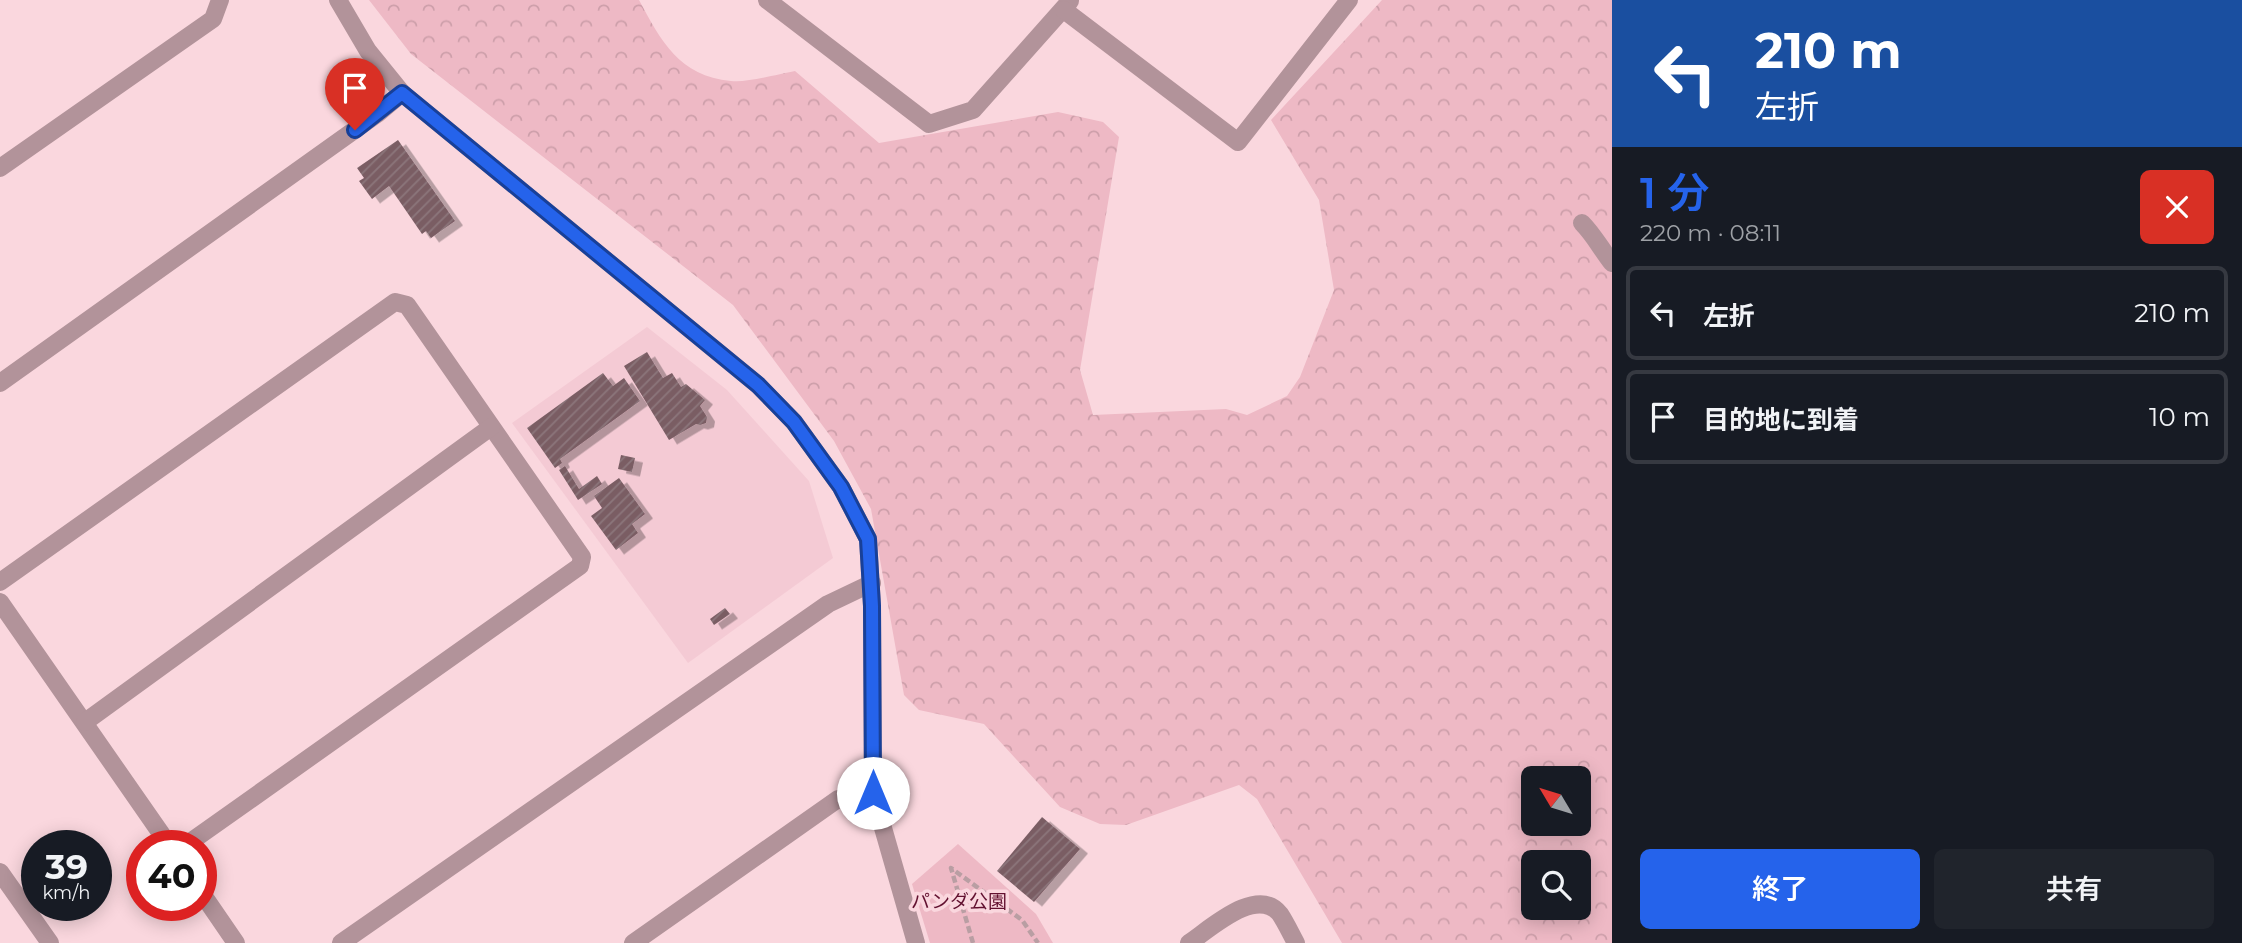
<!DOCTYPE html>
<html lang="ja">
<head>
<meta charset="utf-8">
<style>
	:root { --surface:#171b24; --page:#20242c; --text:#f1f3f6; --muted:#9ea1a6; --line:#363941; --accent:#2563eb }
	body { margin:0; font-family:Montserrat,"Noto Sans JP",sans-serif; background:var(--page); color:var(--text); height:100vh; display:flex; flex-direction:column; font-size:26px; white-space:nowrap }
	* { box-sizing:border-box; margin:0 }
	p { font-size:23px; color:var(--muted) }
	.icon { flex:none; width:38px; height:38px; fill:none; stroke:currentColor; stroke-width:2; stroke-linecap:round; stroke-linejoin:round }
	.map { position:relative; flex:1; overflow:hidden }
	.panel { display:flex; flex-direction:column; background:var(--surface); width:630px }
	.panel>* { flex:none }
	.hud { background:#1a4fa0; color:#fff; overflow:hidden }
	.needle { width:46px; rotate:308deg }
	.buttons { position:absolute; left:1521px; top:766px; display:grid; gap:14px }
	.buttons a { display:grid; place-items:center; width:70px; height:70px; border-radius:10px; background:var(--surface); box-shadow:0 4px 18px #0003; font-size:35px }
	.speed { position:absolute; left:21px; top:830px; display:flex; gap:14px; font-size:35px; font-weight:700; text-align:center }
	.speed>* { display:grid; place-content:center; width:91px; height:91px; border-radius:50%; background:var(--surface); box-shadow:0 4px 18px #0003; line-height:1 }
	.speed small { font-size:18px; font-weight:400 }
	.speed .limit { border:10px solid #d22; background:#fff; color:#111 }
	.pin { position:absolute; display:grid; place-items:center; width:60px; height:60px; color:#fff; margin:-72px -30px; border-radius:50% 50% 50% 0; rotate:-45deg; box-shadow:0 0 7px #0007 }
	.pin .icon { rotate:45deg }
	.me { position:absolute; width:77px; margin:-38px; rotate:0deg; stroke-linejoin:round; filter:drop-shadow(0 0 5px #0008) }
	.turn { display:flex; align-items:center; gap:24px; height:147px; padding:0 28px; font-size:32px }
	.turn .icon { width:91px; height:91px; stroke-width:2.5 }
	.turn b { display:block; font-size:49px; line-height:60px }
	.round { display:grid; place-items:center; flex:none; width:74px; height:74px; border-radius:10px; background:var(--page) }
	.head { display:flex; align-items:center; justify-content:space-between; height:119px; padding:0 28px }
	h1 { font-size:42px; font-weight:600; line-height:52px; color:var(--accent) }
	.primary-button { display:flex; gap:14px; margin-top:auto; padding:14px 28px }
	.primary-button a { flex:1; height:80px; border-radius:10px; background:var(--accent); color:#fff; font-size:28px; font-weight:600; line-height:80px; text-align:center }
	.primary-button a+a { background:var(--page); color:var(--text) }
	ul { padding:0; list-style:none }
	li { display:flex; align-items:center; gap:21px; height:94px; margin:0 14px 10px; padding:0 14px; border:4px solid var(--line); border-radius:10px }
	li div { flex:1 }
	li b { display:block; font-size:26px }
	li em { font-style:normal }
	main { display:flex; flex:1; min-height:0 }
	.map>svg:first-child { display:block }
	.built { fill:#f4cad4 }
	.forest { fill:url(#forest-crowns); fill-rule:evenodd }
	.green { fill:#eeb9c5 }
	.building { fill:url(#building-hatch); filter:url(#shadow) }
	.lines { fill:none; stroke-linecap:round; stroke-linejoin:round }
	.path { stroke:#b99ea3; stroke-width:4.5; stroke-dasharray:7 3.5; stroke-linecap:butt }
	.minor { stroke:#b2939a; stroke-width:18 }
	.tertiary { stroke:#b2939a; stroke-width:18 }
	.route-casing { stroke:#184099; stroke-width:18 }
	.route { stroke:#2563eb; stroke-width:12 }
	.labels { text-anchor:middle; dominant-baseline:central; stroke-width:7; stroke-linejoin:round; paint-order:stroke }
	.park-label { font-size:19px; fill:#621130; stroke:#fad7de }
</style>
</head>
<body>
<main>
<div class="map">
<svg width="1612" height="943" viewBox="0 0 1612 943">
	<defs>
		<pattern id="forest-crowns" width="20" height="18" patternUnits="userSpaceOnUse" patternTransform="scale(1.75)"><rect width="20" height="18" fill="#eeb9c5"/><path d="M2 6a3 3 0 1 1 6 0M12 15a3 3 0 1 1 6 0" fill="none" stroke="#cd9faa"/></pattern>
		<pattern id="building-hatch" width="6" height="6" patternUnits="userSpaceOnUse" patternTransform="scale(1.75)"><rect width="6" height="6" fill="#7a5d64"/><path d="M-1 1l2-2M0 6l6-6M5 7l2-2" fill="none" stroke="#8c767b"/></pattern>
		<filter id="shadow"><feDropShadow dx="8" dy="4.5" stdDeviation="0" flood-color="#0004"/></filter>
	</defs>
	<rect width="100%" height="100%" fill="#fad7de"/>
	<polygon class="built" points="647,327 727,390 809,481 833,558 688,663 512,423"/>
	<path class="forest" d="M369 0H639C661 41 679 76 731 81 747 83 778 74 795 71L879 143 1058 112 1103 122 1119 137 1080 370 1093 415 1226 409 1247 415 1287 396 1300 377 1334 290 1319 200 1271 120 1382 0H1612V943H1342L1257 799 1239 785 1126 825 1100 824 1060 807 984 724 919 710 904 695 871 509 834 441 733 305 411 54ZM1533 779H1578V824H1533ZM1533 863H1578V908H1533Z"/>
	<polygon class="green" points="958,844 1036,914 1053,943 930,943 912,884"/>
	<g class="building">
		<polygon points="398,140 455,221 431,238 426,231 422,234 389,186 372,199 359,181 364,178 357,168"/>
		<polygon points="647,352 663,378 672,373 681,387 686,384 705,400 700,406 707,417 706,423 700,425 696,424 669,440 624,366"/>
		<polygon points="603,373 613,386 624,378 640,401 560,459 562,463 555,468 527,428"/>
		<polygon points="621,455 635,458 632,472 618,469"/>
		<polygon points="565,466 579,489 597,476 602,484 578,500 559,470"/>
		<polygon points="619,478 645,514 632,524 638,533 616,550 591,516 602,508 594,496"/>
		<polygon points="725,608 730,614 714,625 710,619"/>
		<polygon points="1042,817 1080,849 1034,902 997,871"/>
	</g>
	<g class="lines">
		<polyline class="path" points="973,943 951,868 1022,920 1038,943"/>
		<g class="minor">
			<polyline points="767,0 929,124 973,110 1070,1"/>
			<polyline points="1064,10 1238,142 1349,0"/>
			<polyline points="0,168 213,19 220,0"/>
			<path d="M1582 223C1594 235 1601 249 1612 263"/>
			<polyline points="0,383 377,114 402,93"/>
			<polyline points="0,582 395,302 407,305 582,557 580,566 186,845"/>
			<polyline points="0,602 169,845"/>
			<polyline points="85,722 491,427"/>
			<polyline points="201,892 236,943"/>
			<polyline points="341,943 828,604 872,583"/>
			<polyline points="633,943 838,799 873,793"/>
			<path d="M1189 943C1210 929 1257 885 1280 914 1286 923 1291 934 1296 943"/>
		</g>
		<g class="tertiary">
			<polyline points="338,0 368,51 402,93 758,385 794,422 841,487 868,539 872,606 873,793 916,943"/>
			<polyline points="0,872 50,943"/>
		</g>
	</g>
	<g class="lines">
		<g class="route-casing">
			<polyline id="route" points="355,130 402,93 758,385 794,422 841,487 868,539 872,606 873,793"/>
		</g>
		<use href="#route" class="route"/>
	</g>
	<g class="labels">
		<g class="park-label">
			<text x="959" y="901">パンダ公園</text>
		</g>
	</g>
</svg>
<div class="buttons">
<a><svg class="needle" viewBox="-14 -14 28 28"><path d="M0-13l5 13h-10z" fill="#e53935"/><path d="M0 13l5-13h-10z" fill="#9ea1a6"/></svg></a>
<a><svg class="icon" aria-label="search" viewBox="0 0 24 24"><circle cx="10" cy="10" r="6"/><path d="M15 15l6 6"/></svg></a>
</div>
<div class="speed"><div>39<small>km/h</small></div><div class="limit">40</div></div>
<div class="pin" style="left:355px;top:130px;background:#d93025"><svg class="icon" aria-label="arrive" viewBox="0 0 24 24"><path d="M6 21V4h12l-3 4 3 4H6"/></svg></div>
<svg class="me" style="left:873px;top:793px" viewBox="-20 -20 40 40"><circle r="19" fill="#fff"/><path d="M0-13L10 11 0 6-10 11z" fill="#2563eb"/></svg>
</div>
<section class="panel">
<div class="hud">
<div class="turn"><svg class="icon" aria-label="left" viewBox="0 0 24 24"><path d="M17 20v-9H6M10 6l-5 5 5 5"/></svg><div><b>210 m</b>左折</div></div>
</div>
<div class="head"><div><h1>1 分</h1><p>220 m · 08:11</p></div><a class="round" style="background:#d93025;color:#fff"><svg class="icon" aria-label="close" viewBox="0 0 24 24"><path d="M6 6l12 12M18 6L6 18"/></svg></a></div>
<ul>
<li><svg class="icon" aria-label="left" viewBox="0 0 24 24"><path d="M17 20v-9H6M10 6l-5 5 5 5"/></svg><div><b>左折</b></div><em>210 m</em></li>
<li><svg class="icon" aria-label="arrive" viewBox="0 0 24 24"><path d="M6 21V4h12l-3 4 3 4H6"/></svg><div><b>目的地に到着</b></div><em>10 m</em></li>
</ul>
<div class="primary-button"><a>終了</a><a>共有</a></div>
</section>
</main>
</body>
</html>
